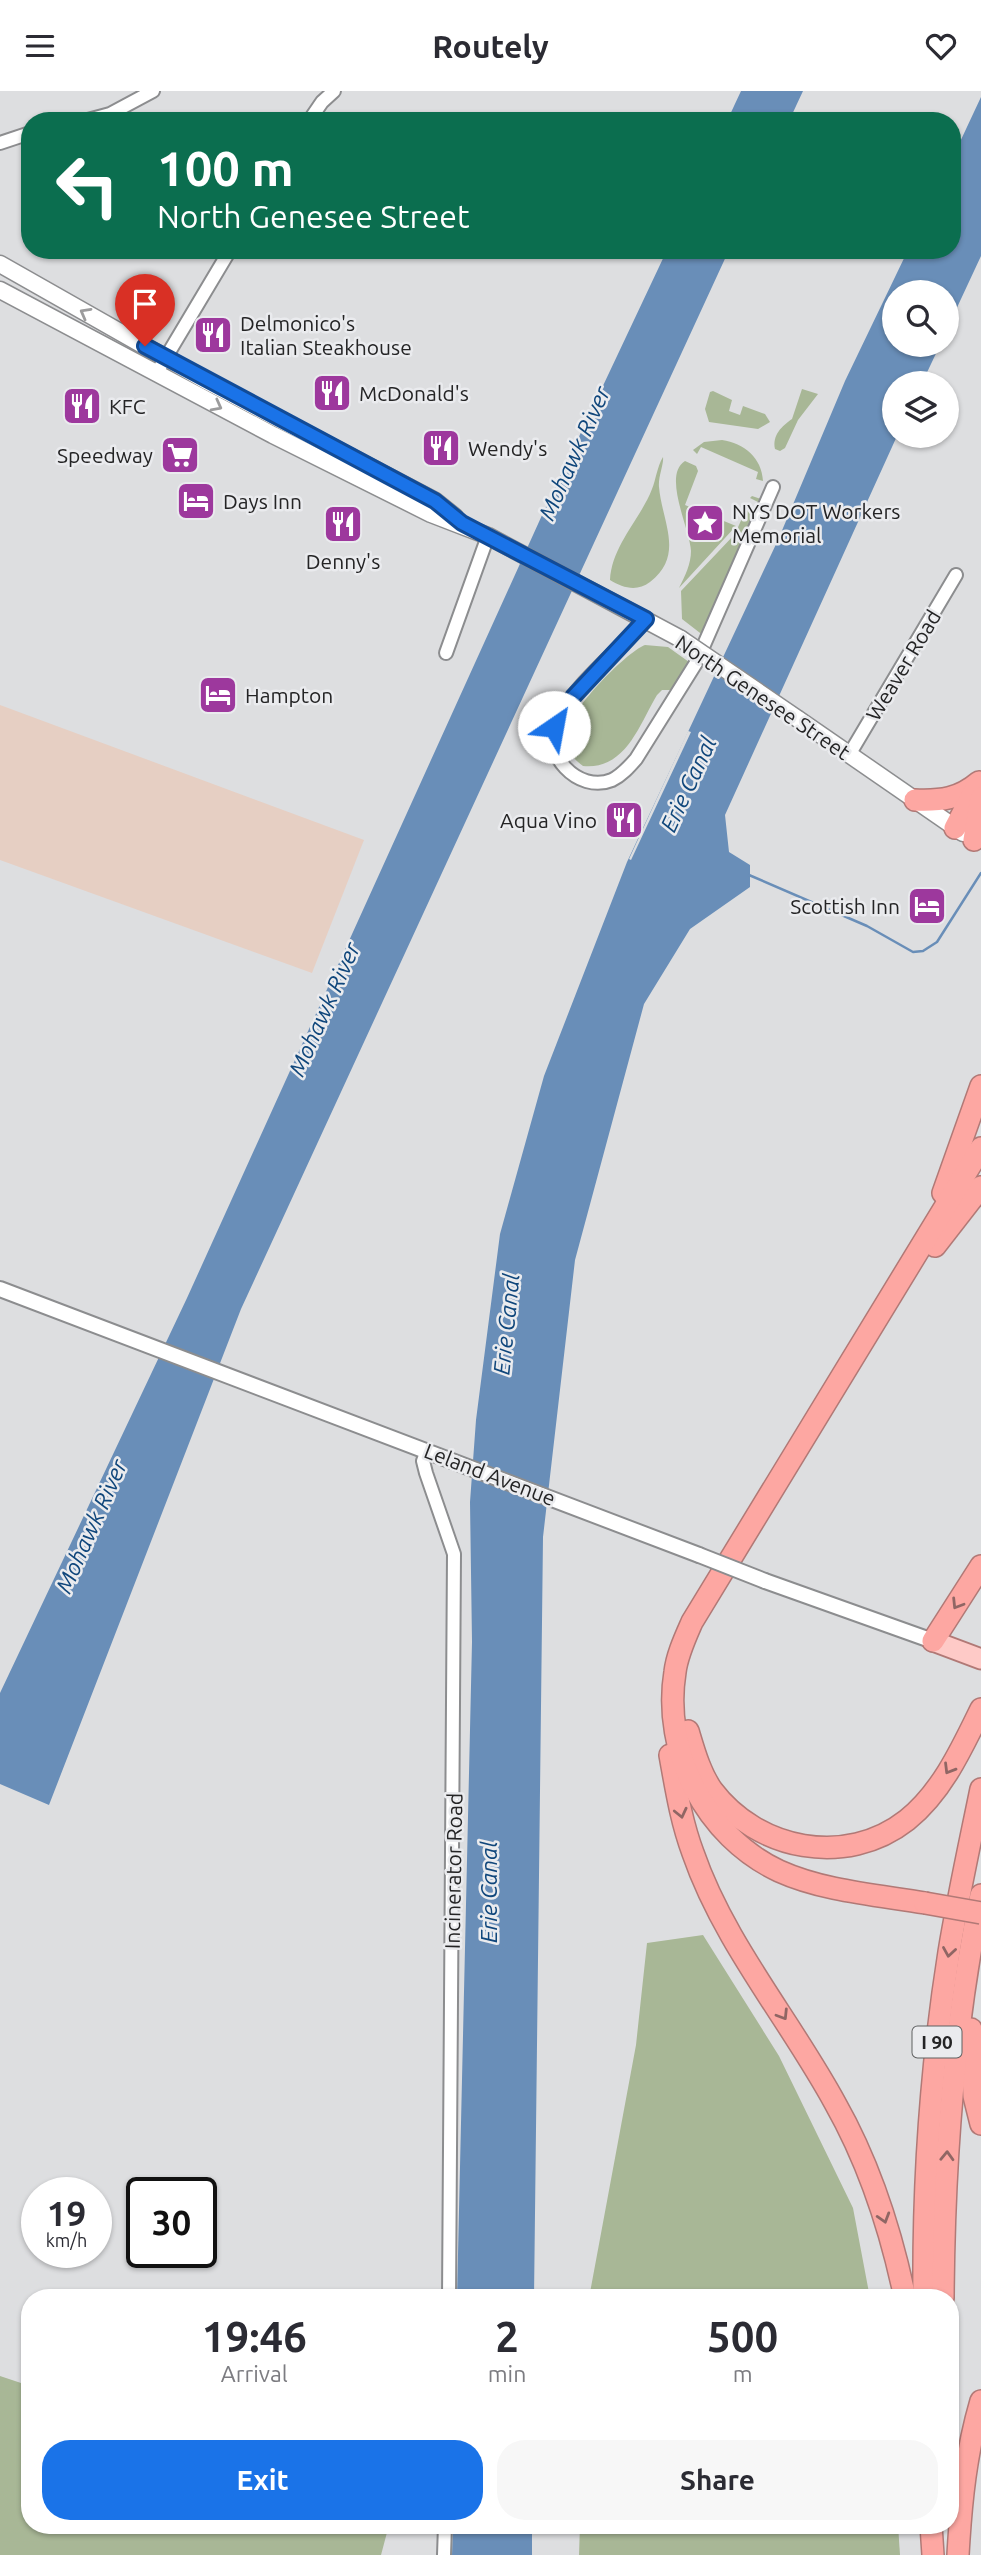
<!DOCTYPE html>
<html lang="en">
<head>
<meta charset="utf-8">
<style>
	:root { --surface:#fff; --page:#f7f7f7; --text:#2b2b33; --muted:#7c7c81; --accent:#1a73e8 }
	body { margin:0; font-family:Ubuntu,sans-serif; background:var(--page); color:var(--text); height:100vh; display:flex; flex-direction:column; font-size:26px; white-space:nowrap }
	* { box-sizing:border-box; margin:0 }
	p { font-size:23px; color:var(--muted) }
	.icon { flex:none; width:38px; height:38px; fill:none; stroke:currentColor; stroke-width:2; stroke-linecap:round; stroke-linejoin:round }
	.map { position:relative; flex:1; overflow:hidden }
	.side { position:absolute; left:21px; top:2198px; width:938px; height:245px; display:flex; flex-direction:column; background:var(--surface); border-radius:28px; box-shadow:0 2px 5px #0004 }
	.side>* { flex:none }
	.hud { position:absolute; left:21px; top:21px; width:940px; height:147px; border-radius:28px; box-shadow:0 2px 5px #0004; background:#0b6e4f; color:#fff; overflow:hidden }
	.controls { position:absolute; left:882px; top:189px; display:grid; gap:14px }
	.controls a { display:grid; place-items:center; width:77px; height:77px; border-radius:50%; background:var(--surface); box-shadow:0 2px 5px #0004; font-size:35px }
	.speed { position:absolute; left:21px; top:2086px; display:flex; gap:14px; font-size:35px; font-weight:700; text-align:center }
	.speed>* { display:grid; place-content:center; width:91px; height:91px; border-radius:50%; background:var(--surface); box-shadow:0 2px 5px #0004; line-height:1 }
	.speed small { font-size:18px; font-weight:400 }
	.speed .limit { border:4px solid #111; border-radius:10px; background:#fff; color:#111 }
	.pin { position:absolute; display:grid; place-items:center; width:60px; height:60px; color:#fff; margin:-72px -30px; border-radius:50% 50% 50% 0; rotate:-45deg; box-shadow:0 0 7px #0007 }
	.pin .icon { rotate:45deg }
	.me { position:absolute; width:77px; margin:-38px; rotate:33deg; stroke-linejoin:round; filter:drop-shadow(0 0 5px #0008) }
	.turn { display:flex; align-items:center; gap:24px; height:147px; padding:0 21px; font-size:32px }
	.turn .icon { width:91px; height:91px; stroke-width:2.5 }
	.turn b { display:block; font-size:49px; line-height:60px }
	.eta { display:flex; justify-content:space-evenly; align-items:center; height:119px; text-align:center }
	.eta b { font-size:42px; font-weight:700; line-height:49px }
	.cta { display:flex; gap:14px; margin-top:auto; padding:14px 21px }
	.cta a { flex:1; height:80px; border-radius:28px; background:var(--accent); color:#fff; font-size:28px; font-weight:700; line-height:80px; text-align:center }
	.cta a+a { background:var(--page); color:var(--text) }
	header { display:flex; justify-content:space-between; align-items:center; height:91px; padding:0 21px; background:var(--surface); font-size:32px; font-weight:700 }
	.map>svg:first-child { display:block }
	.industrial { fill:#e6cfc3 }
	.green { fill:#a8b796 }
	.water { fill:#698eb8 }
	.pier { fill:#dddee0 }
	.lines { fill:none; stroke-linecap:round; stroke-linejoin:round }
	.stream { stroke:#698eb8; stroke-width:2.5 }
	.minor-casing { stroke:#8c8d8f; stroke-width:16 }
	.tertiary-casing { stroke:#8c8d8f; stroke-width:18 }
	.secondary-casing { stroke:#8c8d8f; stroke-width:19 }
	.primary-casing { stroke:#b17976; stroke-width:23 }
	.motorway-casing { stroke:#b17976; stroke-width:24 }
	.minor { stroke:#fff; stroke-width:12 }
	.tertiary { stroke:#fff; stroke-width:14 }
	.secondary { stroke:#fff; stroke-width:16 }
	.primary { stroke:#fecac7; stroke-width:19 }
	.motorway { stroke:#fda7a2; stroke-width:21 }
	.tertiary-bridge-casing { stroke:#8c8d8f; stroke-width:18; stroke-linecap:butt }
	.secondary-bridge-casing { stroke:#8c8d8f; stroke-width:19; stroke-linecap:butt }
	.motorway-bridge-casing { stroke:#b17976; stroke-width:24; stroke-linecap:butt }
	.tertiary-bridge { stroke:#fff; stroke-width:14 }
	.secondary-bridge { stroke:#fff; stroke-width:16 }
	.motorway-bridge { stroke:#fda7a2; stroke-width:21 }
	.oneway { stroke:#9c9c9d }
	.oneway2 { stroke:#906664 }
	.route-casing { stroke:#114b97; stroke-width:18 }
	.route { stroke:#1a73e8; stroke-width:12 }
	.labels { text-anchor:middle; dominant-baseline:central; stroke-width:5; stroke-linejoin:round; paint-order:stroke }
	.shield { fill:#eaebee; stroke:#5f6061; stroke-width:2 }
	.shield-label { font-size:19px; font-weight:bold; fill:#242425 }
	.poi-label { font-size:21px; fill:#242425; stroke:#eaebee; text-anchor:start }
	.street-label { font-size:21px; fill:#242425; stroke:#eaebee }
	.water-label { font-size:23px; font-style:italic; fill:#0f467b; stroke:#eaebee }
</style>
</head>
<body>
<header><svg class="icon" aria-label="menu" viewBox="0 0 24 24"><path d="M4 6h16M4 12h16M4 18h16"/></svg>Routely<svg class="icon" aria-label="heart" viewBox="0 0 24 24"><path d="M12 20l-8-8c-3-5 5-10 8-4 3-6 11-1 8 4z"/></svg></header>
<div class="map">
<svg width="981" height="2464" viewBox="0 0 981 2464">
	<rect width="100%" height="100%" fill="#dddee0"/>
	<polygon class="industrial" points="0,614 364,749 312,882 0,769"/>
	<g class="green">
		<path d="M802 298 818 303 798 329 785 357 780 360 775 358C772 344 782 335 792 328Z"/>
		<polygon points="713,300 732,309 729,320 740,324 743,315 765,323 770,331 758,338 709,331 705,318 710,301"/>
		<path d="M722 349C744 352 762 367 763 390L756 388 758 381 701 356 697 363 693 359 704 351Z"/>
		<path d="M663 366C664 373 658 386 659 396 662 431 685 464 650 491 637 501 623 497 610 489 612 454 640 429 652 398 656 388 657 376 663 366Z"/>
		<path d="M685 370 696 375 698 380 685 414 736 435 679 497C685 485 691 473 691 460 690 438 662 384 685 370Z"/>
		<polygon points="752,405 761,408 755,427 704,545 682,528 681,500 735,443 747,416 755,419 758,411 750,407"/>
		<path d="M645 554 668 556 689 571 671 599H662L657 604C639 634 626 679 583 675 572 667 565 658 566 643 567 622 626 561 645 554Z"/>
		<polygon points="703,1844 779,1965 853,2117 870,2207 589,2207 636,1954 647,1852"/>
		<polygon points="0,2285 30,2295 30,2434 389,2434 381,2464 0,2464"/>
		<polygon points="580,2434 898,2434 900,2464 579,2464"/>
	</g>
	<g class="water">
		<polygon points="741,0 803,0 789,30 727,30"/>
		<polygon points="981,6 981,165 947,238 947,201 894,201 894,254 940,254 922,292 894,292 894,345 897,345 725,724 729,761 750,774 750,796 690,838 644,913 575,1169 543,1446 534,2207 457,2207 472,1551 470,1411 476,1329 500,1143 544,985 627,771 778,449 845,290 908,159 952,159 952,68"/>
		<polygon points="667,159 729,159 241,1218 49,1714 0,1693 0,1602 187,1207 543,422"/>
		<polygon points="453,2434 532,2434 532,2464 452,2464"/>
	</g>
	<polygon class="pier" points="688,640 691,641 631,769 629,768"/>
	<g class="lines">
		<polyline class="stream" points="749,784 867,835 913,861 923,860 937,851 981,782"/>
		<g class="minor-casing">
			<g id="minor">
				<polyline points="84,30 110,23 153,0"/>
				<polyline points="309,30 322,11 334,0"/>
				<polyline points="0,52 30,42"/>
				<polyline points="156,283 230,159"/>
				<path d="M646 528C621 557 573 596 556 629 540 662 578 703 612 689 622 684 629 676 636 668L696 572 773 396"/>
				<polyline points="446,562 488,445"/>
				<polyline points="849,664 956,484"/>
				<polyline points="427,1359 423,1370 426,1382 454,1463 449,2207"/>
				<polyline points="444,2464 445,2434"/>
			</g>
		</g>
		<g class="tertiary-casing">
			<g id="tertiary">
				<polyline points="0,1198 699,1464"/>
				<polyline points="765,1490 933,1550"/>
			</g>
		</g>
		<g class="secondary-casing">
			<g id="secondary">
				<polyline points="0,173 208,291 435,410 455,426"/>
				<polyline points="0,199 273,344 431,423 488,445 681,548"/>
				<polyline points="798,628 963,742"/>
			</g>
		</g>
		<g class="primary-casing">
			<polyline id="primary" points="933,1550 981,1568"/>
		</g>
		<g class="motorway-casing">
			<g id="motorway">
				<path d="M915 709C941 710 959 708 979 691"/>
				<polyline points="955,737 977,695"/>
				<polyline points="974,749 981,707"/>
				<polyline points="943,1102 981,995"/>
				<polyline points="935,1155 981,1096"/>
				<polyline points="933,1550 981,1475"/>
				<path d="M688 1640C694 1660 700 1682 712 1699 757 1759 846 1777 907 1729 942 1701 962 1657 981 1618"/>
				<path d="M670 1664C676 1697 681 1730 693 1762 724 1852 790 1929 835 2012 869 2072 891 2140 905 2207"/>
				<path d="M925 1812C877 1804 823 1800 779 1780 706 1746 662 1661 675 1581 677 1564 685 1547 692 1531L981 1057"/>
				<polyline points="971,1938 974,2005 981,2033"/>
				<path d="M924 2207C923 2091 931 1975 949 1861 958 1806 970 1752 981 1698"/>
				<path d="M943 2207C944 2071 953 1936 981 1804"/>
				<polyline points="931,2434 933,2464"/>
				<path d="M958 2464C961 2410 966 2361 981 2310"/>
			</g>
		</g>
		<use href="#minor" class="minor"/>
		<use href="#tertiary" class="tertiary"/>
		<use href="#secondary" class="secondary"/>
		<use href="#primary" class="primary"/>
		<use href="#motorway" class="motorway"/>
		<g class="tertiary-bridge-casing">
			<polyline id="tertiary-bridge" points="699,1464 765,1490"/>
		</g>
		<g class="secondary-bridge-casing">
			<polyline id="secondary-bridge" points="681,548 798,628"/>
		</g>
		<g class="motorway-bridge-casing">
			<polyline id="motorway-bridge" points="925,1812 981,1822"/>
		</g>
		<use href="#tertiary-bridge" class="tertiary-bridge"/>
		<use href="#secondary-bridge" class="secondary-bridge"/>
		<use href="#motorway-bridge" class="motorway-bridge"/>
	</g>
	<defs><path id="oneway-chevron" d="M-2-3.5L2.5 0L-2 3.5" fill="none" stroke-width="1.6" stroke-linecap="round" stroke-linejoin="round" transform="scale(1.75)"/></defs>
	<g class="oneway">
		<use href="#oneway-chevron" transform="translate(85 222) rotate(-151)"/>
		<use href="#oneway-chevron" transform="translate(217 315) rotate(28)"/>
	</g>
	<g class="oneway2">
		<use href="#oneway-chevron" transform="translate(957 1513) rotate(122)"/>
		<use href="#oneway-chevron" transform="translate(949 1678) rotate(121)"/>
		<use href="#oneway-chevron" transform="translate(681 1722) rotate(77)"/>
		<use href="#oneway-chevron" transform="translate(949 1861) rotate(99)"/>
		<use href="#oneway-chevron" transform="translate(783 1924) rotate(58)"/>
		<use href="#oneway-chevron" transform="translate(947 2065) rotate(-88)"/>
		<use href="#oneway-chevron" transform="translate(884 2127) rotate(73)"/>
	</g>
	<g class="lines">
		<g class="route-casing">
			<polyline id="route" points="145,255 435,410 462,432 646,528 573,606 554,636"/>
		</g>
		<use href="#route" class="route"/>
	</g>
	<defs>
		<g id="restaurant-square" transform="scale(2.0125)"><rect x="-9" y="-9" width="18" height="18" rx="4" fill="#9d389d" stroke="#eaebee"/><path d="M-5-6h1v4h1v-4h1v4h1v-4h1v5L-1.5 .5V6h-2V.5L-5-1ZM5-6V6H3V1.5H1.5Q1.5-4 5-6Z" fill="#fff"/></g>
		<g id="supermarket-square" transform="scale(2.0125)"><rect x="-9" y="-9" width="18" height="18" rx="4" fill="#9d389d" stroke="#eaebee"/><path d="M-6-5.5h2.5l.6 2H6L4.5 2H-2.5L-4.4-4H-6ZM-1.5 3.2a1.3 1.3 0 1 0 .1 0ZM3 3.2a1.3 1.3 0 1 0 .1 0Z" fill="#fff"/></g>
		<g id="hotel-square" transform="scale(2.0125)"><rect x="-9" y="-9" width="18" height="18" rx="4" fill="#9d389d" stroke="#eaebee"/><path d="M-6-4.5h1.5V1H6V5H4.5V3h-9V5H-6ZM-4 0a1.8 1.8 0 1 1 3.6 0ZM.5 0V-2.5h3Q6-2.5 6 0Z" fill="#fff"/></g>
		<g id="sight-square" transform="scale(2.0125)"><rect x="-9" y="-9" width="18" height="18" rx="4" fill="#9d389d" stroke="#eaebee"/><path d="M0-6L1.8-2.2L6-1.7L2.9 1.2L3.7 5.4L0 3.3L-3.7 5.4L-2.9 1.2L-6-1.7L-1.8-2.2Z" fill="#fff"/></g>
	</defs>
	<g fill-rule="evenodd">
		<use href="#restaurant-square" x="213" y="244"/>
		<use href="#restaurant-square" x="332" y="302"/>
		<use href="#restaurant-square" x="82" y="315"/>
		<use href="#restaurant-square" x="441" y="357"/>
		<use href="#supermarket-square" x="180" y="364"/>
		<use href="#hotel-square" x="196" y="410"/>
		<use href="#sight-square" x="705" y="432"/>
		<use href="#restaurant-square" x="343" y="433"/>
		<use href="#hotel-square" x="218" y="604"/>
		<use href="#restaurant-square" x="624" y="729"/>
		<use href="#hotel-square" x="927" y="815"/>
	</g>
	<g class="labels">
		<rect class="shield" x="912.5" y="1935.5" width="49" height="31" rx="5"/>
		<g class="shield-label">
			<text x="937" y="1951">I 90</text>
		</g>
		<g class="poi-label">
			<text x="240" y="232">Delmonico's<tspan x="240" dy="24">Italian Steakhouse</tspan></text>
			<text x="359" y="302">McDonald's</text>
			<text x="109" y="315">KFC</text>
			<text x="468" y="357">Wendy's</text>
			<text x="153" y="364" text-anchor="end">Speedway</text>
			<text x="223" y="410">Days Inn</text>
			<text x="732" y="420">NYS DOT Workers<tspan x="732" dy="24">Memorial</tspan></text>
			<text x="343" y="470" text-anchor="middle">Denny's</text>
			<text x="245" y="604">Hampton</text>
			<text x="597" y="729" text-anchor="end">Aqua Vino</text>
			<text x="900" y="815" text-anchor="end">Scottish Inn</text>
		</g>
		<g class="street-label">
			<text transform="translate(903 574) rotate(-59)">Weaver Road</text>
			<text transform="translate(763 606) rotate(34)">North Genesee Street</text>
			<text transform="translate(490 1383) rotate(21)">Leland Avenue</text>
			<text transform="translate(453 1780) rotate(-89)">Incinerator Road</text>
		</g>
		<g class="water-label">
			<text transform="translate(574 362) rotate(-66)">Mohawk River</text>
			<text transform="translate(688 693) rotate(-65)">Erie Canal</text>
			<text transform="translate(324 918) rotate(-66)">Mohawk River</text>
			<text transform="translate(506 1233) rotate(-84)">Erie Canal</text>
			<text transform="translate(91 1435) rotate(-66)">Mohawk River</text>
			<text transform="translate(488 1801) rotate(-90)">Erie Canal</text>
		</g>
	</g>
</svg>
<div class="controls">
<a><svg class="icon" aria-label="search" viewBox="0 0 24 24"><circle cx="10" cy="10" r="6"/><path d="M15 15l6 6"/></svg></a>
<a><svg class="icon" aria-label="layers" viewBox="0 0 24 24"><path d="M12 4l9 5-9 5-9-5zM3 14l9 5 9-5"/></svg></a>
</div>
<div class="speed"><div>19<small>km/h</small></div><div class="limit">30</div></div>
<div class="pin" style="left:145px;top:255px;background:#d93025"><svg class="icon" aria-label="arrive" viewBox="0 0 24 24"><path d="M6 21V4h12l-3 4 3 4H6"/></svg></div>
<svg class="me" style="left:554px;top:636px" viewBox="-20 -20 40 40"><circle r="19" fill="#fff"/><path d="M0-13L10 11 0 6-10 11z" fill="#1a73e8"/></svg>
<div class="hud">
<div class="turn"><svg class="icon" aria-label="left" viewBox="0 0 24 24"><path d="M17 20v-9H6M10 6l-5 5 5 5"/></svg><div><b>100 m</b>North Genesee Street</div></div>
</div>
<section class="side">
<div class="eta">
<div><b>19:46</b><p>Arrival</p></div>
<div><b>2</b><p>min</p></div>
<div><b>500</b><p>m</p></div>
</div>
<div class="cta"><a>Exit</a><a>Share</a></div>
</section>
</div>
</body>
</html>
